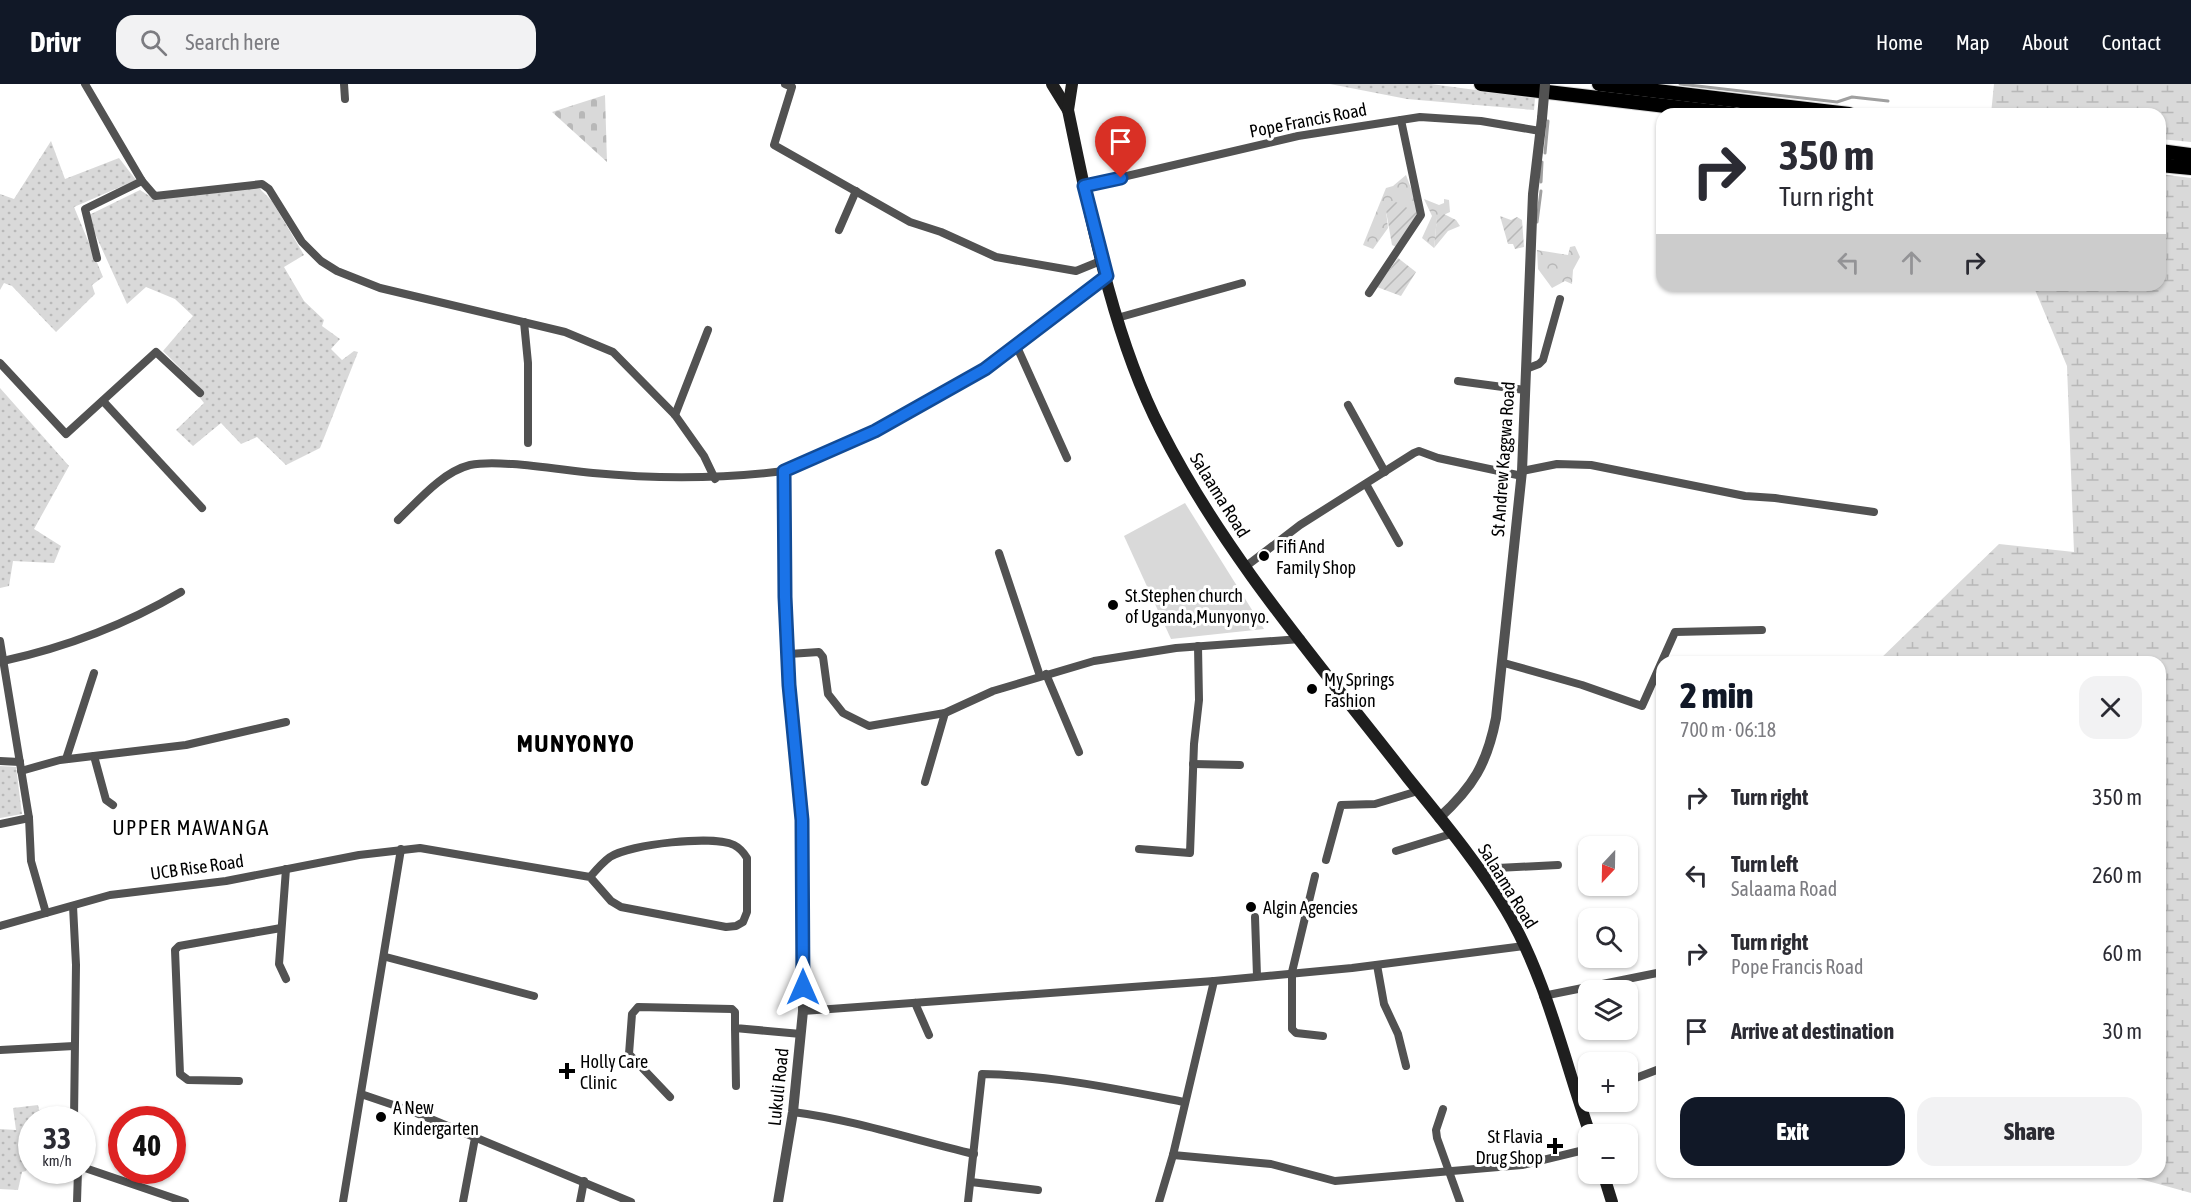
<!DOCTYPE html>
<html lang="en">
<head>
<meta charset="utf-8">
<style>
	:root { --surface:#fff; --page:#f2f2f3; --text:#2b2b33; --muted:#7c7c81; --accent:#111827 }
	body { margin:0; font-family:"Asap Condensed",sans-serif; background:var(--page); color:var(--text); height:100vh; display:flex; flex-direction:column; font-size:22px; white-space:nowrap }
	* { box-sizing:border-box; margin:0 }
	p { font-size:20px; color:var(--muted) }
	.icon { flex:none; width:33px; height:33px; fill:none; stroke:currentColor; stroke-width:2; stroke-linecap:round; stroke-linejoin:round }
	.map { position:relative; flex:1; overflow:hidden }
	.panel { position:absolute; left:1656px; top:572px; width:510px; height:522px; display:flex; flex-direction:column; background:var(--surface); border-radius:18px; box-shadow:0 2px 4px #0004 }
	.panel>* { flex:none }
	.top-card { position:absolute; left:1656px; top:24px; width:510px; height:183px; border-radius:18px; box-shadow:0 2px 4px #0004; background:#fff; color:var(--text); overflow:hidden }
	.needle { width:39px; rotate:202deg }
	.fabs { position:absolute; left:1578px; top:752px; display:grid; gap:12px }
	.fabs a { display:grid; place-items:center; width:60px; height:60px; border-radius:12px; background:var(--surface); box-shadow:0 2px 4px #0004; font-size:30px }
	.speed { position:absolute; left:18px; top:1022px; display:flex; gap:12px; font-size:30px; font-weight:700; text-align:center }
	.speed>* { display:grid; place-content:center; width:78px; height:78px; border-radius:50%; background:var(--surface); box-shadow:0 2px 4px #0004; line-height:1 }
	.speed small { font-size:15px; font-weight:400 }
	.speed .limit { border:9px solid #d22; background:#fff; color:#111 }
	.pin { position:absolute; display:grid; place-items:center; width:51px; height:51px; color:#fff; margin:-62px -26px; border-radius:50% 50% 50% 0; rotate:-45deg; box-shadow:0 0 6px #0007 }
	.pin .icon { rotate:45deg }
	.me { position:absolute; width:66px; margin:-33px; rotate:0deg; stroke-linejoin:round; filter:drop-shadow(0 0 4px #0008) }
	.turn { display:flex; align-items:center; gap:21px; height:126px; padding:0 24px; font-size:27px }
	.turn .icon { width:78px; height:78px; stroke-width:2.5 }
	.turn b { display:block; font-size:42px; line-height:51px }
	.lanes { display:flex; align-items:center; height:57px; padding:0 24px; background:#0003; justify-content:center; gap:30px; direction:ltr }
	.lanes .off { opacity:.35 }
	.round { display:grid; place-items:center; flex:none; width:63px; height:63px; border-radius:18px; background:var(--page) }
	.head { display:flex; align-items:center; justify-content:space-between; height:102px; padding:0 24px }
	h1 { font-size:36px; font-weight:800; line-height:45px; color:var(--accent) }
	.cta { display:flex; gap:12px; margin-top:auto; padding:12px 24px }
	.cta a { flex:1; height:69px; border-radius:18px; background:var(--accent); color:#fff; font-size:24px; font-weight:800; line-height:69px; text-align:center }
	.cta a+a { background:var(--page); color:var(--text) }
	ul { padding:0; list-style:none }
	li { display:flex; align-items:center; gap:18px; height:78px; padding:0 24px }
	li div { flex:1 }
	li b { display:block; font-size:22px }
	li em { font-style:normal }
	header { display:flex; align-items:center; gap:36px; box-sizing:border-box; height:84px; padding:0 30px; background:var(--accent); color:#fff }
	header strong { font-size:28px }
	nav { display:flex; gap:33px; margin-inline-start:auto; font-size:21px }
	.search { width:420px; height:54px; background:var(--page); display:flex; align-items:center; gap:15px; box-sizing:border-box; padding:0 21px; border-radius:18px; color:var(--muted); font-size:22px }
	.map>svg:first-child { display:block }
	.grass { fill:url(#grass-dots) }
	.forest { fill:url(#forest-crowns) }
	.wetland { fill:url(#wetland-marsh) }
	.cemetery { fill:url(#cemetery-stones) }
	.park { fill:#d9d9d9 }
	.garden { fill:url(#garden-furrows) }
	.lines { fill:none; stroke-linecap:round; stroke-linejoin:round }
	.stream { stroke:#a0a0a0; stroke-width:3 }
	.trunk-casing { stroke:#dbdbdb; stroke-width:16 }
	.minor { stroke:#525252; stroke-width:8 }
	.tertiary { stroke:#525252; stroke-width:10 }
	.secondary { stroke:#1f1f1f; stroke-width:12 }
	.trunk { stroke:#000; stroke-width:14 }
	.tertiary-bridge { stroke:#525252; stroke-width:10 }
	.route-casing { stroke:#114b97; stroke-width:15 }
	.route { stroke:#1a73e8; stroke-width:10 }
	.poi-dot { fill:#000; stroke:#fff; stroke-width:2 }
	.labels { text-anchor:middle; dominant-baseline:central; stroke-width:6; stroke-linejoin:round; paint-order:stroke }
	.street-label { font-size:18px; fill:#000; stroke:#fff }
	.poi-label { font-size:18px; fill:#000; stroke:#fff; text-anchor:start }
	.quarter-label { font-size:21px; letter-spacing:1.5px; fill:#000; stroke:#fff }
	.district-label { font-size:24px; font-weight:bold; letter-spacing:1.5px; fill:#000; stroke:#fff }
</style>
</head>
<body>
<header>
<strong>Drivr</strong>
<div class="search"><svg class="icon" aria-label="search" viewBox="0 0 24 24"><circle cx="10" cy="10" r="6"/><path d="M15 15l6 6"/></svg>Search here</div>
<nav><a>Home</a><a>Map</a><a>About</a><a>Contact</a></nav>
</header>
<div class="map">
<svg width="2191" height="1118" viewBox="0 0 2191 1118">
	<defs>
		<pattern id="grass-dots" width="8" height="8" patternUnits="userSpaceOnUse" patternTransform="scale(1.5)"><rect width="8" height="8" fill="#d9d9d9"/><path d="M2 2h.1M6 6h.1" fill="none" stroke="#b8b8b8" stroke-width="1.8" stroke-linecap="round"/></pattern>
		<pattern id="forest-crowns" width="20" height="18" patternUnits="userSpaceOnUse" patternTransform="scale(1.5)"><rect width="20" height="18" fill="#d9d9d9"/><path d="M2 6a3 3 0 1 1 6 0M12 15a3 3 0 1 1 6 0" fill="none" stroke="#b8b8b8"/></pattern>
		<pattern id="wetland-marsh" width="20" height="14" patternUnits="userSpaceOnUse" patternTransform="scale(1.5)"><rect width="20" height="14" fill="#d9d9d9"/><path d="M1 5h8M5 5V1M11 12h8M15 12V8" fill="none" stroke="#b8b8b8"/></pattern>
		<pattern id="cemetery-stones" width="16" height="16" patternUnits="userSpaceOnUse" patternTransform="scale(1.5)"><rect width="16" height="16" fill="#d9d9d9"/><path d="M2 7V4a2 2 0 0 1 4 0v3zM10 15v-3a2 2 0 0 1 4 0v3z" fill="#b8b8b8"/></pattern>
		<pattern id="garden-furrows" width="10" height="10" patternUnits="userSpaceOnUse" patternTransform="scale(1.5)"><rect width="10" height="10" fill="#d9d9d9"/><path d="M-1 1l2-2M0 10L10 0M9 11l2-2" fill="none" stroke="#b8b8b8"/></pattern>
	</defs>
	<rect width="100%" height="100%" fill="#fff"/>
	<g class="grass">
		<polygon points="1330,0 1431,0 1535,14 1534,26 1407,15"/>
		<polygon points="51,57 65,95 119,74 136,96 74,123 103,193 92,201 95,210 56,248 12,202 4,199 0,206 0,110 14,115"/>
		<polygon points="251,104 260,105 272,117 304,171 284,183 304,217 324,236 322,242 340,255 331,265 342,276 354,267 358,268 320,364 286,381 257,353 241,360 221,339 193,362 176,346 204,319 194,306 198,302 163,267 193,232 175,215 146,203 127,220 87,132 140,106 151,113"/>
		<polygon points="0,304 69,382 34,445 61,462 54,479 13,477 9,502 0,504"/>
		<polygon points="0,682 16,683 22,730 0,734"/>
		<polygon points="38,1021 39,1026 51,1025 47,1035 32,1035 31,1056 28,1059 27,1074 30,1077 26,1087 22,1088 18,1106 0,1105 0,1045 16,1046 13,1024"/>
	</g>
	<g class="forest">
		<polygon points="1406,91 1421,131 1386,127 1388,144 1373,165 1363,161 1386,104 1393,102"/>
		<polygon points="1424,115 1439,121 1444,119 1444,115 1449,116 1450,128 1437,134 1434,164 1422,154 1432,132"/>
		<polygon points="1575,162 1580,173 1573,186 1572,200 1565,197 1552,204 1538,185 1537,166 1568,171 1570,163"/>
	</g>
	<g class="wetland">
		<polygon points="1994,0 2191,0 2191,58 2160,55 2160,30 1991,30"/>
		<polygon points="2160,90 2191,94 2191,1109 2115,1088 2160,1088 2160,578 1878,577 1999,460 2074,468 2067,282 2033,201 2160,201"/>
	</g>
	<polygon class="cemetery" points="605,11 607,78 552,28"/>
	<polygon class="park" points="1185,419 1264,545 1171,555 1124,452"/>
	<g class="garden">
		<polygon points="1394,117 1421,131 1400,165 1392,161 1386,127"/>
		<polygon points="1444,130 1456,136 1460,142 1448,147 1434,164 1437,133"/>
		<polygon points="1500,132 1511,136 1517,133 1522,136 1524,163 1515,165 1513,160 1508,160"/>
		<polygon points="1398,174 1416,188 1401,212 1377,203"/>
	</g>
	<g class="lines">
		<g class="stream">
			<polyline points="1680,0 1837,18 1852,13 1888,17"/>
			<polyline points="1545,69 1548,37"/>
			<polyline points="1541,98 1542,78"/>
			<polyline points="1537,138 1541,107"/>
		</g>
		<g class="trunk-casing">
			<g id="trunk">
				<polyline points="1481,0 1733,30"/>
				<polyline points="1599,0 1849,30"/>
				<polyline points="2160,67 2191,71"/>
				<polyline points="2160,81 2191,84"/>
			</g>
		</g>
		<g class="minor">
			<polyline points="85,0 142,97 155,112 262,100 269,105 302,158 321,177 337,187 380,204 565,248 613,268 675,331 704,372 715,395"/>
			<polyline points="344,0 345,15"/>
			<polyline points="785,0 792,3 774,61 910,138 941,148 996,173 1076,187 1103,176"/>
			<polyline points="1084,102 1298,52 1420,33 1481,37 1540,47"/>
			<polyline points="839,146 856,107"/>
			<polyline points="97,174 85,125 142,97"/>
			<polyline points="1369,209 1421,131 1401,36"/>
			<polyline points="1117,234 1242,199"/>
			<polyline points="524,238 528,279 528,359"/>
			<polyline points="1017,263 1067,374"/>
			<polyline points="0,279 66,350 156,268 200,309"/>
			<polyline points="1526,285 1539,280 1543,276 1560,215"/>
			<polyline points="1458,297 1525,306"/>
			<polyline points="103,317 202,424"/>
			<polyline points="1348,321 1385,388"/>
			<polyline points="675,331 708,246"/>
			<polyline points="1522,387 1557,380 1591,381 1745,412 1775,414 1874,428"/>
			<polyline points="1366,400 1399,459"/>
			<path d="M398 436C418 417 442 388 470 381 499 375 560 386 593 389 657 395 720 395 784 387"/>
			<polyline points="999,469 1040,592"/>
			<polyline points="1245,483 1300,441 1414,369 1419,367 1438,374 1522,392"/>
			<polyline points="0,557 29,734 31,777 46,829"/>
			<polyline points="789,570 819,568 823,573 828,610 843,629 869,642 945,629 993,607 1094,577 1176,564 1301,555"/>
			<path d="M3 577C67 563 125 541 181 508"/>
			<polyline points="1504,579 1582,601 1642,622 1675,548 1762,546"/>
			<polyline points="1046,590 1079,668"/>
			<polyline points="94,672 106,716 113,721"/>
			<polyline points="66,675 94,589"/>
			<polyline points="0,677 20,678"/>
			<polyline points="1193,680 1240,681"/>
			<polyline points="21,687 60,676 186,661 286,638"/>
			<polyline points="925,698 945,629"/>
			<polyline points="0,740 29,734"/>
			<polyline points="1139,765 1190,769 1194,660 1199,616 1198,562"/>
			<polyline points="1396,767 1451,750"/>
			<polyline points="1326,776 1341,721 1375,720 1418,707"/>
			<polyline points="1478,785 1558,781"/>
			<polyline points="1315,792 1292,888 1292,945 1296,949 1323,952"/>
			<polyline points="73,822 76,881 74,1035"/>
			<polyline points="1255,833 1257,892"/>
			<path d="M0 842 110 811 226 797 359 771 420 764 590 793 611 817 621 823 726 843 736 842 743 838 747 828V774C744 769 740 764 734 761 713 751 630 760 610 773 603 778 596 786 590 793"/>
			<polyline points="386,873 534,912"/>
			<polyline points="1377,881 1384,920 1398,950 1406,982"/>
			<polyline points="286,895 279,880 286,785"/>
			<polyline points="1543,912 1662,888"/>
			<polyline points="915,919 929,951"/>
			<polyline points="803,927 1214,897 1352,884 1524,862"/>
			<polyline points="735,944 736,1002"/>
			<polyline points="0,966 74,962"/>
			<polyline points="239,997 188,996 180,990 175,866 179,862 281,844"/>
			<polyline points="1628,997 1662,984"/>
			<polyline points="361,1010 414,1028 631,1118"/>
			<polyline points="670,1013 629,970 632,930 638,923 732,925 735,928 735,944 801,950"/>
			<polyline points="1443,1025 1436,1046 1437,1054 1460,1118"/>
			<path d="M793 1028C855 1036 914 1056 974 1070"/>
			<polyline points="1173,1071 1271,1080 1335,1097 1522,1081 1588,1065"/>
			<polyline points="82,1083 185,1118"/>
			<polyline points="971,1098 1038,1106"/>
			<polyline points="77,1118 78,1086"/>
			<polyline points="343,1118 401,765"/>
			<polyline points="463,1118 475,1054"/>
			<polyline points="580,1118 584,1097"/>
			<path d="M968 1118 982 990C1050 991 1117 1005 1184 1018"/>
			<polyline points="1159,1118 1173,1071 1214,897"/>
		</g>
		<g class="tertiary">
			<path d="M1439 734C1473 703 1487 680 1496 634L1522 387 1533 110 1542 34"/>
			<polyline points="778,1118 793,1028 803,927 802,736 789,601 785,513 784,387 875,347 985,285 1107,192"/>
		</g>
		<g class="secondary">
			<polyline points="1052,0 1068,26"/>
			<path d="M1072 0 1068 26C1090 131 1112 251 1161 346 1225 472 1321 582 1408 694 1442 736 1478 779 1506 826 1546 893 1564 976 1590 1050"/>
			<polyline points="1603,1089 1612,1118"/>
		</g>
		<use href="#trunk" class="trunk"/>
		<polyline class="tertiary-bridge" points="1542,34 1545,0"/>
	</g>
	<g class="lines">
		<g class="route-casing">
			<polyline id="route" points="803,903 802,736 789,601 785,513 784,387 875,347 985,285 1107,192 1084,102 1121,94"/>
		</g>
		<use href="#route" class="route"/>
	</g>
	<g class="poi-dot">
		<circle cx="1264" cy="472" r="6"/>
		<circle cx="1113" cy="521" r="6"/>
		<circle cx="1312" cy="605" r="6"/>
		<circle cx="1251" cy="823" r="6"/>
		<path d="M564 978h6v6h6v6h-6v6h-6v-6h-6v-6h6z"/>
		<circle cx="381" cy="1033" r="6"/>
		<path d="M1552 1053h6v6h6v6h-6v6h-6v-6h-6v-6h6z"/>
	</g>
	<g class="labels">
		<g class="street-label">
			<text transform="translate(1308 36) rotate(-11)">Pope Francis Road</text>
			<text transform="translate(1503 375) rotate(-86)">St Andrew Kaggwa Road</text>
			<text transform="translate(1220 411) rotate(58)">Salaama Road</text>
			<text transform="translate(197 783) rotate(-8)">UCB Rise Road</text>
			<text transform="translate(1508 802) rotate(58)">Salaama Road</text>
			<text transform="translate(778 1003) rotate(-84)">Lukuli Road</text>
		</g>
		<g class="poi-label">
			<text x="1276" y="462">Fifi And<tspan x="1276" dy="21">Family Shop</tspan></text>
			<text x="1125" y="511">St.Stephen church<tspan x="1125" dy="21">of Uganda,Munyonyo.</tspan></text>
			<text x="1324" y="595">My Springs<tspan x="1324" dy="21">Fashion</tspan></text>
			<text x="1263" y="823">Algin Agencies</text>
			<text x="580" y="977">Holly Care<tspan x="580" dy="21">Clinic</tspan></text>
			<text x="393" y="1023">A New<tspan x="393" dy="21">Kindergarten</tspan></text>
			<text x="1543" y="1052" text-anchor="end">St Flavia<tspan x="1543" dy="21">Drug Shop</tspan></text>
		</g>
		<g class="quarter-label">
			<text x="191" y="743">UPPER MAWANGA</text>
		</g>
		<g class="district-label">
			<text x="576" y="659">MUNYONYO</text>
		</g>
	</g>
</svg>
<div class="fabs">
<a><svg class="needle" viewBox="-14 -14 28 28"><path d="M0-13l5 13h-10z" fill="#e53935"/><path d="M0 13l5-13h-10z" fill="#7c7c81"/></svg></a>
<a><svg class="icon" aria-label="search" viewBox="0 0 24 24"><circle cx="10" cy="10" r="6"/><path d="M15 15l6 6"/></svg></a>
<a><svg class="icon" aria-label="layers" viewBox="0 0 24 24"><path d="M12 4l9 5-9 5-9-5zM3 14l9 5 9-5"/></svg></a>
<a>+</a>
<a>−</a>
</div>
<div class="speed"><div>33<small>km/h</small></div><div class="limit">40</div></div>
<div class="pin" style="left:1121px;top:94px;background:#d93025"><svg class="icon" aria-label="arrive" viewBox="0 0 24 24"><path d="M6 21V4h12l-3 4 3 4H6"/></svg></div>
<svg class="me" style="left:803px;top:903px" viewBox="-20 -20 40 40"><path d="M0-17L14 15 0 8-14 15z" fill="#1a73e8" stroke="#fff" stroke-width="4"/></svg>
<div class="top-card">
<div class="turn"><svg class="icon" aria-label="right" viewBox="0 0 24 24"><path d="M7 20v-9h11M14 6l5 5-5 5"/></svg><div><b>350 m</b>Turn right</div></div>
<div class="lanes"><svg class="icon off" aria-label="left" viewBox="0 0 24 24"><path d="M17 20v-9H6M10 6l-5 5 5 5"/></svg><svg class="icon off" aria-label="ahead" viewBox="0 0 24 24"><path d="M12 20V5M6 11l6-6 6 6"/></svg><svg class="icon" aria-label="right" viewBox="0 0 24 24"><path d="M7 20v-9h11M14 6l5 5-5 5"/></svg></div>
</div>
<section class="panel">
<div class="head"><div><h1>2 min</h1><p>700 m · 06:18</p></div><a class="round"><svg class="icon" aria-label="close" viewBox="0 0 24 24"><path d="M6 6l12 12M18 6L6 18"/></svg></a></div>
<ul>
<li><svg class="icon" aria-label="right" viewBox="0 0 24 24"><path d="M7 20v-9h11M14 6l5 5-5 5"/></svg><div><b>Turn right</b></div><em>350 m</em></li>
<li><svg class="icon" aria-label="left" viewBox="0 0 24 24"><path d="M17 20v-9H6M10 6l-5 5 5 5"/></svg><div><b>Turn left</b><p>Salaama Road</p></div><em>260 m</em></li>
<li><svg class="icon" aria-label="right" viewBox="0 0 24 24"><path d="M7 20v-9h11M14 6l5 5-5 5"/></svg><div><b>Turn right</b><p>Pope Francis Road</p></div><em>60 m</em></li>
<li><svg class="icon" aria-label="arrive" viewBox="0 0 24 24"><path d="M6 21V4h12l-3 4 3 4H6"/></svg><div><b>Arrive at destination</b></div><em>30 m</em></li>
</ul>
<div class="cta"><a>Exit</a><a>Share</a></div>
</section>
</div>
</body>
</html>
